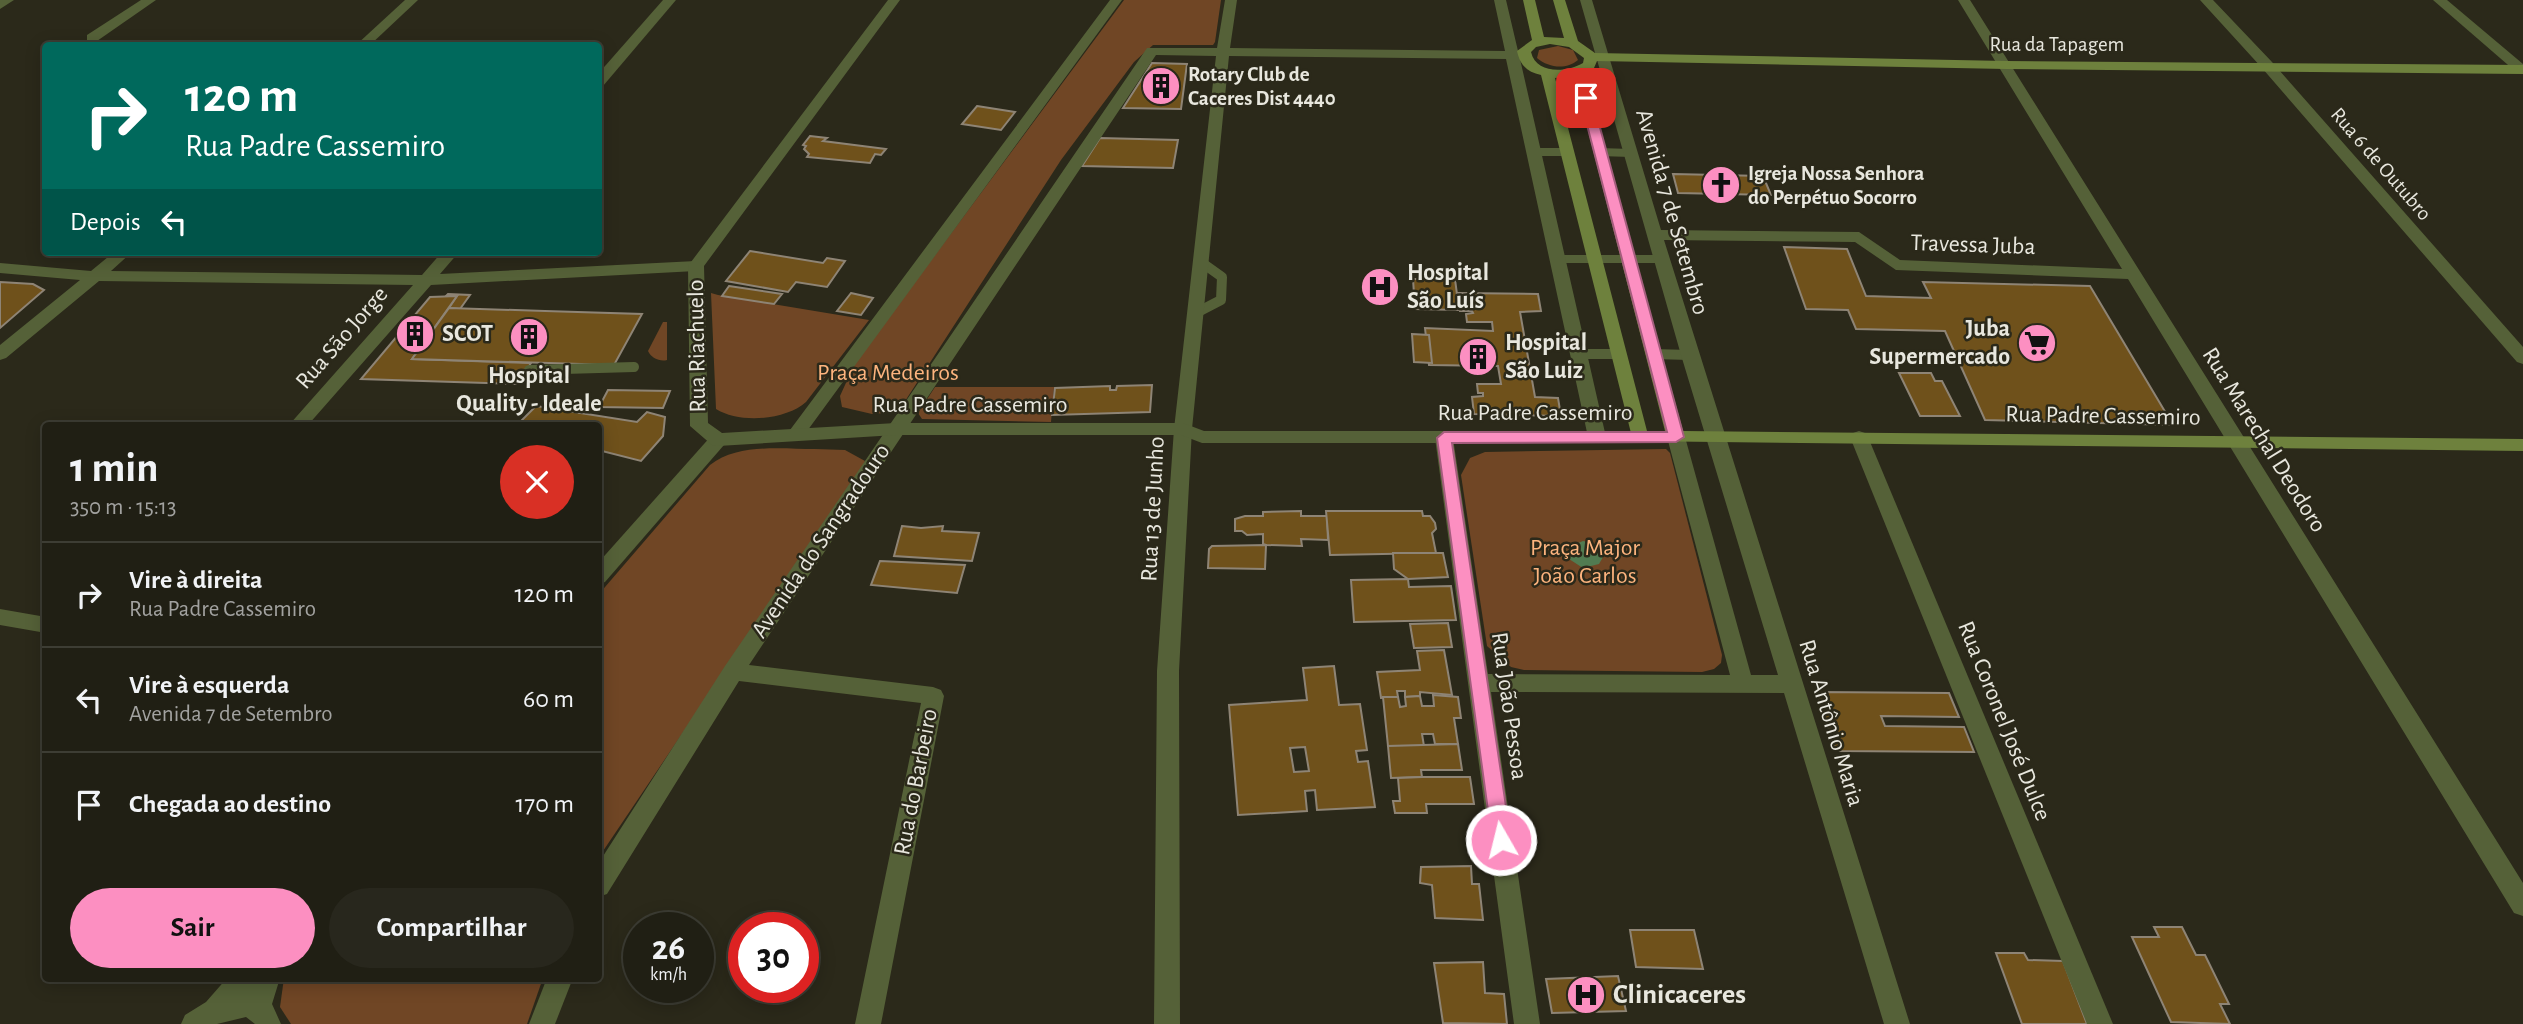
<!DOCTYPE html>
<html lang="pt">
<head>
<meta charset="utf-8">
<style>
	:root { --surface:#201f14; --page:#28271d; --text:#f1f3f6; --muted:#a2a2a0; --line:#3d3d34; --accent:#fc8fc1 }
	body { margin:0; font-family:"Alegreya Sans",sans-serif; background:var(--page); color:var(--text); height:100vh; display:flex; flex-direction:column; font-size:26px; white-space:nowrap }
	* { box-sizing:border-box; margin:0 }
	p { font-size:23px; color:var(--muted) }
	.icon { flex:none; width:38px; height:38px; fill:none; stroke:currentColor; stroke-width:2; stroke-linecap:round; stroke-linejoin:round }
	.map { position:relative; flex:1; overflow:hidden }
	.details { position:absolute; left:42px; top:422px; width:560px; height:560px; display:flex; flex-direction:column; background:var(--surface); border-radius:7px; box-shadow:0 4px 18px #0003,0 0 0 2px var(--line) }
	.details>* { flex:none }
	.guide { position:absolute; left:42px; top:42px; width:560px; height:214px; border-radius:7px; box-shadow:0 4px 18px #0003,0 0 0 2px var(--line); background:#00695c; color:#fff; overflow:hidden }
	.speed { position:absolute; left:623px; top:912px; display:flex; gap:14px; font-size:35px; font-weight:700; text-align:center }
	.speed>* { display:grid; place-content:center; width:91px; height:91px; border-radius:50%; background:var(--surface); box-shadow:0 4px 18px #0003,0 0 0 2px var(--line); line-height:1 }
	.speed small { font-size:18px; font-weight:400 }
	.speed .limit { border:10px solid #d22; background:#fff; color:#111 }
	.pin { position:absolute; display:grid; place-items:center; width:60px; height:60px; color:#fff; margin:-30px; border-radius:14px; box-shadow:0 4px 10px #0006 }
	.me { position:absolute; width:77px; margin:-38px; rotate:352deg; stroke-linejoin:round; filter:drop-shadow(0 0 5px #0008) }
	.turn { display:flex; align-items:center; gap:24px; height:147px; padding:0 28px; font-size:32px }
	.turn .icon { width:91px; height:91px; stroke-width:2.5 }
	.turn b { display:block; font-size:49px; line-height:60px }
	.then { display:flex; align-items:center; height:66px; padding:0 28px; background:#0003; gap:14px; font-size:26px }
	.round { display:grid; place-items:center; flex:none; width:74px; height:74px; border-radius:37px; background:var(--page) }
	.head { display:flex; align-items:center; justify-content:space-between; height:119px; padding:0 28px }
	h1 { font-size:42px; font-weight:600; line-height:52px }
	.action { display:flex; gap:14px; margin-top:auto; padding:14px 28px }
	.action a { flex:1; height:80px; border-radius:42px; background:var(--accent); color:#111; font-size:28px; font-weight:600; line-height:80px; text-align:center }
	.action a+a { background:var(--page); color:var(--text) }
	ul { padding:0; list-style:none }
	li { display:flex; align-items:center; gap:21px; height:105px; padding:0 28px; border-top:2px solid var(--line) }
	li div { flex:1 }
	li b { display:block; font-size:26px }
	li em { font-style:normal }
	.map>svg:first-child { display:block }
	.green { fill:#704625 }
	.water { fill:#517b51 }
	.building { fill:#6f511b; stroke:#8e8475; stroke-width:2; fill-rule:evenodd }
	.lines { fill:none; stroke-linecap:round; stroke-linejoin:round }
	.service-far1 { stroke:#556138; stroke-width:8 }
	.service { stroke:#556138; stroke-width:10 }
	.minor { fill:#556138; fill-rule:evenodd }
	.tertiary { fill:#556138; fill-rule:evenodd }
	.secondary { fill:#6e813d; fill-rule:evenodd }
	.route { fill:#fc8fc1; stroke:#a45d7d; stroke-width:2 }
	.labels { text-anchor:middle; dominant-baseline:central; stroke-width:5; stroke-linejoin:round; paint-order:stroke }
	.far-street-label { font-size:21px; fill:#e8e7de; stroke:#2b291a }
	.far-poi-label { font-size:21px; font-weight:bold; fill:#e8e7de; stroke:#2b291a; text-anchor:start }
	.street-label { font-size:24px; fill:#e8e7de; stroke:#2b291a }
	.poi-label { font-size:24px; font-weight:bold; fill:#e8e7de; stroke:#2b291a; text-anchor:start }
	.park-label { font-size:24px; fill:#fdb47e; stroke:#2b291a }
	.near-poi-label { font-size:28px; font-weight:bold; fill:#e8e7de; stroke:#2b291a; text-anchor:start }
</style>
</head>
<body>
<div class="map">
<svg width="2523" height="1024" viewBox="0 0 2523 1024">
	<rect width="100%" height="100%" fill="#2b291a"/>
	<g class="green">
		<polygon points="1124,0 1221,0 1215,42 1213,45 1153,45 1134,62 1061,160 898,412 872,414 842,407 840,396 855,363"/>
		<path d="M1558 46 1573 50 1578 60C1566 70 1549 68 1537 58L1539 50Z"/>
		<path d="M711 293 718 295 869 320 806 402C786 420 740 424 716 409Z"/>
		<path d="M663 322H667V360C660 362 651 358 648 351Z"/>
		<polygon points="935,387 1054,387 1051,422 922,419 918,413"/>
		<path d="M815 449 845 450 865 461 864 464 599 857V594L710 465C738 443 781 449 815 449Z"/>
		<polygon points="1666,449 1670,453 1722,655 1721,663 1714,669 1702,672 1524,670 1511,667 1487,646 1461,475 1470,458 1485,452"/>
		<polygon points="284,978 543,978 527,1024 291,1024 280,1007"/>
	</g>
	<path class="water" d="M1583 541C1592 543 1600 547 1603 557L1599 564 1583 568 1569 559V547Z"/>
	<g class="building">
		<polygon points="1152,63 1187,64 1181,109 1123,108"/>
		<polygon points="977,106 1015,112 1001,130 962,124"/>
		<polygon points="810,136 827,138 823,141 886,149 881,155 875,154 870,163 807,157 809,154 804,149 806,146 803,145"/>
		<polygon points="1100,138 1178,140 1173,168 1082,166"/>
		<polygon points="1673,174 1763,176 1771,195 1678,193"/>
		<polygon points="1784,247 1847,249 1866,296 1931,298 1923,282 2090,286 2173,425 1985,420 1945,331 1856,329 1848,310 1806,309"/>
		<polygon points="750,251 823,263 827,258 845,261 827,287 796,282 788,292 726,281"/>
		<polygon points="1413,279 1455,279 1459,310 1415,309"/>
		<polygon points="0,282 33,284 44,290 0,328"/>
		<polygon points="729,286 782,294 774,304 722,296"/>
		<polygon points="851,293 873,298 861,315 837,311"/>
		<polygon points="1458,293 1538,294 1541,311 1520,312 1535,397 1558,398 1561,416 1474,414 1472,397 1483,396 1483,393 1478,393 1477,384 1501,384 1498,366 1429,365 1425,328 1493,331 1492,322 1467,322 1466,314 1473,313 1472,311 1460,311"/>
		<polygon points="448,294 470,295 460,309 449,308 457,296 446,296"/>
		<polygon points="457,296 412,359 531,363 518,384 361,379 430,297"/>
		<polygon points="449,308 545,311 642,314 614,365 412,359"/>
		<polygon points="1412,334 1429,335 1432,363 1414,362"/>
		<polygon points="1899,373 1931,373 1935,381 1942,381 1960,416 1920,416"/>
		<polygon points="1152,385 1150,412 1052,415 1055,388 1110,386 1110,390 1116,390 1117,386"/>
		<polygon points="608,390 670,391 663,408 599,407"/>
		<polygon points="536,406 637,422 647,412 665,417 663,436 641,461 598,450 598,425 517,425"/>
		<polygon points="1301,511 1301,516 1327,516 1328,540 1301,539 1302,546 1266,545 1263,544 1263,534 1247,535 1242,531 1235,531 1235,519 1245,516 1263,516 1263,512"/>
		<polygon points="1326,511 1422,511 1423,516 1430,516 1435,523 1436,529 1432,533 1436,553 1330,555"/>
		<polygon points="902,526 921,528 943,526 942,531 979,533 972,561 894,556"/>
		<polygon points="1266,545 1265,569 1208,568 1209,549 1212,546"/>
		<polygon points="1393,553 1443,553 1448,577 1408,579 1394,569"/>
		<polygon points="880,561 965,565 957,593 871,585"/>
		<polygon points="1408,579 1409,587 1451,586 1456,620 1354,622 1351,580"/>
		<polygon points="1448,623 1452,647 1414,648 1410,624"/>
		<polygon points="1444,650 1452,695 1420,692 1420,696 1405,697 1405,691 1397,691 1398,697 1381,698 1377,672 1420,670 1417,651"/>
		<path d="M1334 666 1339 705 1360 704 1367 750 1356 751 1358 762 1368 761 1375 807 1317 810 1315 790 1305 791 1307 811 1238 815 1229 705 1307 700 1303 668ZM1305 747 1309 771 1294 772 1290 748Z"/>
		<polygon points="1816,692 1949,693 1959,717 1881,716 1885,726 1964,727 1974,752 1836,751"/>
		<polygon points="1433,695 1458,697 1461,718 1454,718 1458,744 1435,744 1433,734 1422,734 1424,746 1388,746 1383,697 1398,697 1400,707 1406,706 1405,697 1420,696 1422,706 1434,706"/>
		<polygon points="1458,744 1462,770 1421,770 1422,777 1391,778 1388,746"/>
		<polygon points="1422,777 1470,777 1474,804 1426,804 1427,813 1395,813 1393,801 1400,801 1398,778"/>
		<polygon points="1471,866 1472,884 1479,884 1483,920 1435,918 1432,885 1420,883 1421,867"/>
		<polygon points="2154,927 2182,927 2196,955 2205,955 2229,1004 2220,1004 2230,1024 2171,1022 2132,937 2159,937"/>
		<polygon points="1630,930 1694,930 1703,969 1636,967"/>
		<polygon points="1996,953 2024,953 2028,960 2063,961 2087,1024 2022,1024"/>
		<polygon points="1483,962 1485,993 1504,994 1507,1024 1443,1023 1434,963"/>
		<polygon points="1618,976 1626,1011 1552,1013 1546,979"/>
	</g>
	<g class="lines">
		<g class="service-far1">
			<polyline points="1533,152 1568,152"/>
			<polyline points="1599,152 1631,153"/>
			<polyline points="1558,259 1661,259"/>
			<polyline points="1201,262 1203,264"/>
		</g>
		<g class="service">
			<polyline points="1194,314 1221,300 1222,277 1201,262"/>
			<polyline points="1579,354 1617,354"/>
			<polyline points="1653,354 1690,355"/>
			<polyline points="529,370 634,367"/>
		</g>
		<g class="minor">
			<polygon points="0,0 14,0 0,9"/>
			<polygon points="141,0 156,0 97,41 87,41 87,35"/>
			<polygon points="405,0 418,0 369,46 355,46"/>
			<polygon points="663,0 676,0 603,86 598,87 598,74"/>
			<polygon points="1110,0 1122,0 802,438 790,438 787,434 790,430"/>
			<polygon points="1225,0 1237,0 1230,48 1505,51 1494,0 1506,0 1518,51 1531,55 1520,59 1606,437 1603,441 1591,441 1588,437 1506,59 1229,56 1192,429 1179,671 1180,1024 1154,1024 1157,671 1174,429 1216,56 1156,55 749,665 933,687 941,690 944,696 881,1024 855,1024 921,703 739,681 607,894 598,897 598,864 725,666 1147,48 1217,48"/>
			<polygon points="1580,0 1592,0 1661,230 1859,232 1900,260 2122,269 1958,0 1970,0 2523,883 2523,916 2514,913 2128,279 1896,270 1855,242 1664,240 1910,1024 1884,1024 1784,693 1491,692 1540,1024 1514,1024 1435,438 1438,434 1450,434 1453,438 1488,674 1730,675 1667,437 1670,433 1682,433 1685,437 1751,675 1778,675 1681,355"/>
			<polygon points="114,252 132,252 111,271 422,275 442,252 459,252 440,274 696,261 704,266 696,271 431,285 308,425 289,425 413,285 99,281 6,358 0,360 0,345 80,280 0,273 0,263 91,271"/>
			<polygon points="1859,431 1865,433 1868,437 2113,1024 2087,1024 1850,437 1853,433"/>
			<polygon points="718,434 724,435 727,440 724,445 605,582 598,585 598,563 712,435"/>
			<polygon points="0,609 46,617 46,633 0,625"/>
			<polygon points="227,978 280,978 272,1004 281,1024 255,1024 246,1017 217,1024 181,1024 185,1015 206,1002"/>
			<polygon points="547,978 573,978 555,1024 529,1024"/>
		</g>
		<g class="tertiary">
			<polygon points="888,0 900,0 704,266 708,423 722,433 896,423 1183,423 1204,431 1639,431 1645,433 1648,437 1645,441 1639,443 1202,443 1181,435 896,435 718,446 712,445 690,426 688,266"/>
			<polygon points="2200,0 2213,0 2272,62 2523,347 2523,364 2517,362 2262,68"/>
			<polygon points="2433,0 2447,0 2523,64 2523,71 2515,71"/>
		</g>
		<path class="secondary" d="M1523 0H1535L1544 37 1564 38 1553 0H1565L1578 41 1595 53 2006 61 2523 65V74L2006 69 1597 61 1594 68 1587 72 1606 152 1683 431 2523 439V451L1633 441 1541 75C1527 72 1520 65 1517 51L1532 40ZM1550 44 1569 47 1584 58 1583 63C1566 73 1536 74 1531 52L1536 47ZM1572 76H1574L1665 431H1647L1555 78Z"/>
	</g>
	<polygon class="route" points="1582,96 1592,98 1684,437 1676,442 1452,443 1511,840 1508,846 1501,849 1494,846 1492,840 1437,438 1444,432 1667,432 1580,98"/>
	<defs>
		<g id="building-disc" transform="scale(2.0125)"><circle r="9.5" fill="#fc8fc1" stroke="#2b291a"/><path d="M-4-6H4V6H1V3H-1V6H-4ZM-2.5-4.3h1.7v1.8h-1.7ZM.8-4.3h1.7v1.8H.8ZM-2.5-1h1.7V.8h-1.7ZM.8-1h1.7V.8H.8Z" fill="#111"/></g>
		<g id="church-disc" transform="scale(2.0125)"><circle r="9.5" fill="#fc8fc1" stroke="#2b291a"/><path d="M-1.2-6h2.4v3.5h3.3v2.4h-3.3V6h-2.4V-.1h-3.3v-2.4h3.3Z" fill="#111"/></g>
		<g id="hospital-disc" transform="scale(2.0125)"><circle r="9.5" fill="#fc8fc1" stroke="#2b291a"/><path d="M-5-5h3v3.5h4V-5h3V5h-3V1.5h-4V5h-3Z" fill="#111"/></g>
		<g id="supermarket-disc" transform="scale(2.0125)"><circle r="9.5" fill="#fc8fc1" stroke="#2b291a"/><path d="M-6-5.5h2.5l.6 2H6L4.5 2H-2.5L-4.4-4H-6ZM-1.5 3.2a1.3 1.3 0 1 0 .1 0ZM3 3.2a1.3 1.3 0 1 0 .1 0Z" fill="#111"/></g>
	</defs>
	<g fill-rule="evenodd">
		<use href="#building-disc" x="1161" y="86"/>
		<use href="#church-disc" x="1721" y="185"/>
		<use href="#hospital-disc" x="1380" y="287"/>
		<use href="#building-disc" x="415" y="334"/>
		<use href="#building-disc" x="529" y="337"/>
		<use href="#supermarket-disc" x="2037" y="343"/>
		<use href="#building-disc" x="1478" y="357"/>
		<use href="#hospital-disc" x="1586" y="995"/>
	</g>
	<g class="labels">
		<g class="far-street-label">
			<text x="2057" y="44">Rua da Tapagem</text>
			<text transform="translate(2381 164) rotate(49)">Rua 6 de Outubro</text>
		</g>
		<g class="far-poi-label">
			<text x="1188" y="74">Rotary Club de<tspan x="1188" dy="24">Caceres Dist 4440</tspan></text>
			<text x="1748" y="173">Igreja Nossa Senhora<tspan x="1748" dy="24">do Perpétuo Socorro</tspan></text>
		</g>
		<g class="street-label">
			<text transform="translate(1672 212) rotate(74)">Avenida 7 de Setembro</text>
			<text transform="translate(1973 245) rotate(2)">Travessa Juba</text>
			<text transform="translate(342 338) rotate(-49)">Rua São Jorge</text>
			<text transform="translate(697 346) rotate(-91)">Rua Riachuelo</text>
			<text x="970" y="405">Rua Padre Cassemiro</text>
			<text x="1535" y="413">Rua Padre Cassemiro</text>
			<text transform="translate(2103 416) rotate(1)">Rua Padre Cassemiro</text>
			<text transform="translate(2264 440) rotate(58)">Rua Marechal Deodoro</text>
			<text transform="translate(1153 509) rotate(-87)">Rua 13 de Junho</text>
			<text transform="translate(821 541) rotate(-56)">Avenida do Sangradouro</text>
			<text transform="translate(1509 706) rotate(82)">Rua João Pessoa</text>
			<text transform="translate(2004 721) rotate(68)">Rua Coronel José Dulce</text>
			<text transform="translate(1831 723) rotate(73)">Rua Antônio Maria</text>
			<text transform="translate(916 782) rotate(-79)">Rua do Barbeiro</text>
		</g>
		<g class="poi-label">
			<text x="1407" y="273">Hospital<tspan x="1407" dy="28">São Luís</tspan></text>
			<text x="2010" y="329" text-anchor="end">Juba<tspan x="2010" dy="28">Supermercado</tspan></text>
			<text x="442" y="334">SCOT</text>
			<text x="1505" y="343">Hospital<tspan x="1505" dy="28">São Luiz</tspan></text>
			<text x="529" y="376" text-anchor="middle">Hospital<tspan x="529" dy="28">Quality - Ideale</tspan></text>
		</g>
		<g class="park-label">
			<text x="888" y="373">Praça Medeiros</text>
			<text x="1585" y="548">Praça Major<tspan x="1585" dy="28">João Carlos</tspan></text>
		</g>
		<g class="near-poi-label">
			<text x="1613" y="995">Clinicaceres</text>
		</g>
	</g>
</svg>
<div class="speed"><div>26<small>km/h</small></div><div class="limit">30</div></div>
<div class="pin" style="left:1586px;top:98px;background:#d93025"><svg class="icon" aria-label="arrive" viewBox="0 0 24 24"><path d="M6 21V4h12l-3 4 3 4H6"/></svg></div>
<svg class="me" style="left:1501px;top:840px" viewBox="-20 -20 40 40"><circle r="17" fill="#fc8fc1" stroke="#fff" stroke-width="3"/><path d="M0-11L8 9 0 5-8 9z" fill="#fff"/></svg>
<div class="guide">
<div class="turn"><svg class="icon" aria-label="right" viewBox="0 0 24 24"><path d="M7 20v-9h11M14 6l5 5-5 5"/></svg><div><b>120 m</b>Rua Padre Cassemiro</div></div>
<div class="then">Depois<svg class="icon" aria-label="left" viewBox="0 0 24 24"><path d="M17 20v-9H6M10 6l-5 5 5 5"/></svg></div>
</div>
<section class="details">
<div class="head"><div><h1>1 min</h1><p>350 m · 15:13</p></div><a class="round" style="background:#d93025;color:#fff"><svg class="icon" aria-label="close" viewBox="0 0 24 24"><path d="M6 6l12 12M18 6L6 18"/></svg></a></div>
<ul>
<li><svg class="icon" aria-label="right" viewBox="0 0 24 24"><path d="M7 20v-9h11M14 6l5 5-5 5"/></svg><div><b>Vire à direita</b><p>Rua Padre Cassemiro</p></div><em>120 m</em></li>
<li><svg class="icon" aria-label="left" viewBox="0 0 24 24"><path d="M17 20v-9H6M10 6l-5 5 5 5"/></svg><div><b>Vire à esquerda</b><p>Avenida 7 de Setembro</p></div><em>60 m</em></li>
<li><svg class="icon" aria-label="arrive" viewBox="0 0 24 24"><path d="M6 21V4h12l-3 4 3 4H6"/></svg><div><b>Chegada ao destino</b></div><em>170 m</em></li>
</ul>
<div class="action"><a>Sair</a><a>Compartilhar</a></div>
</section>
</div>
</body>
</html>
